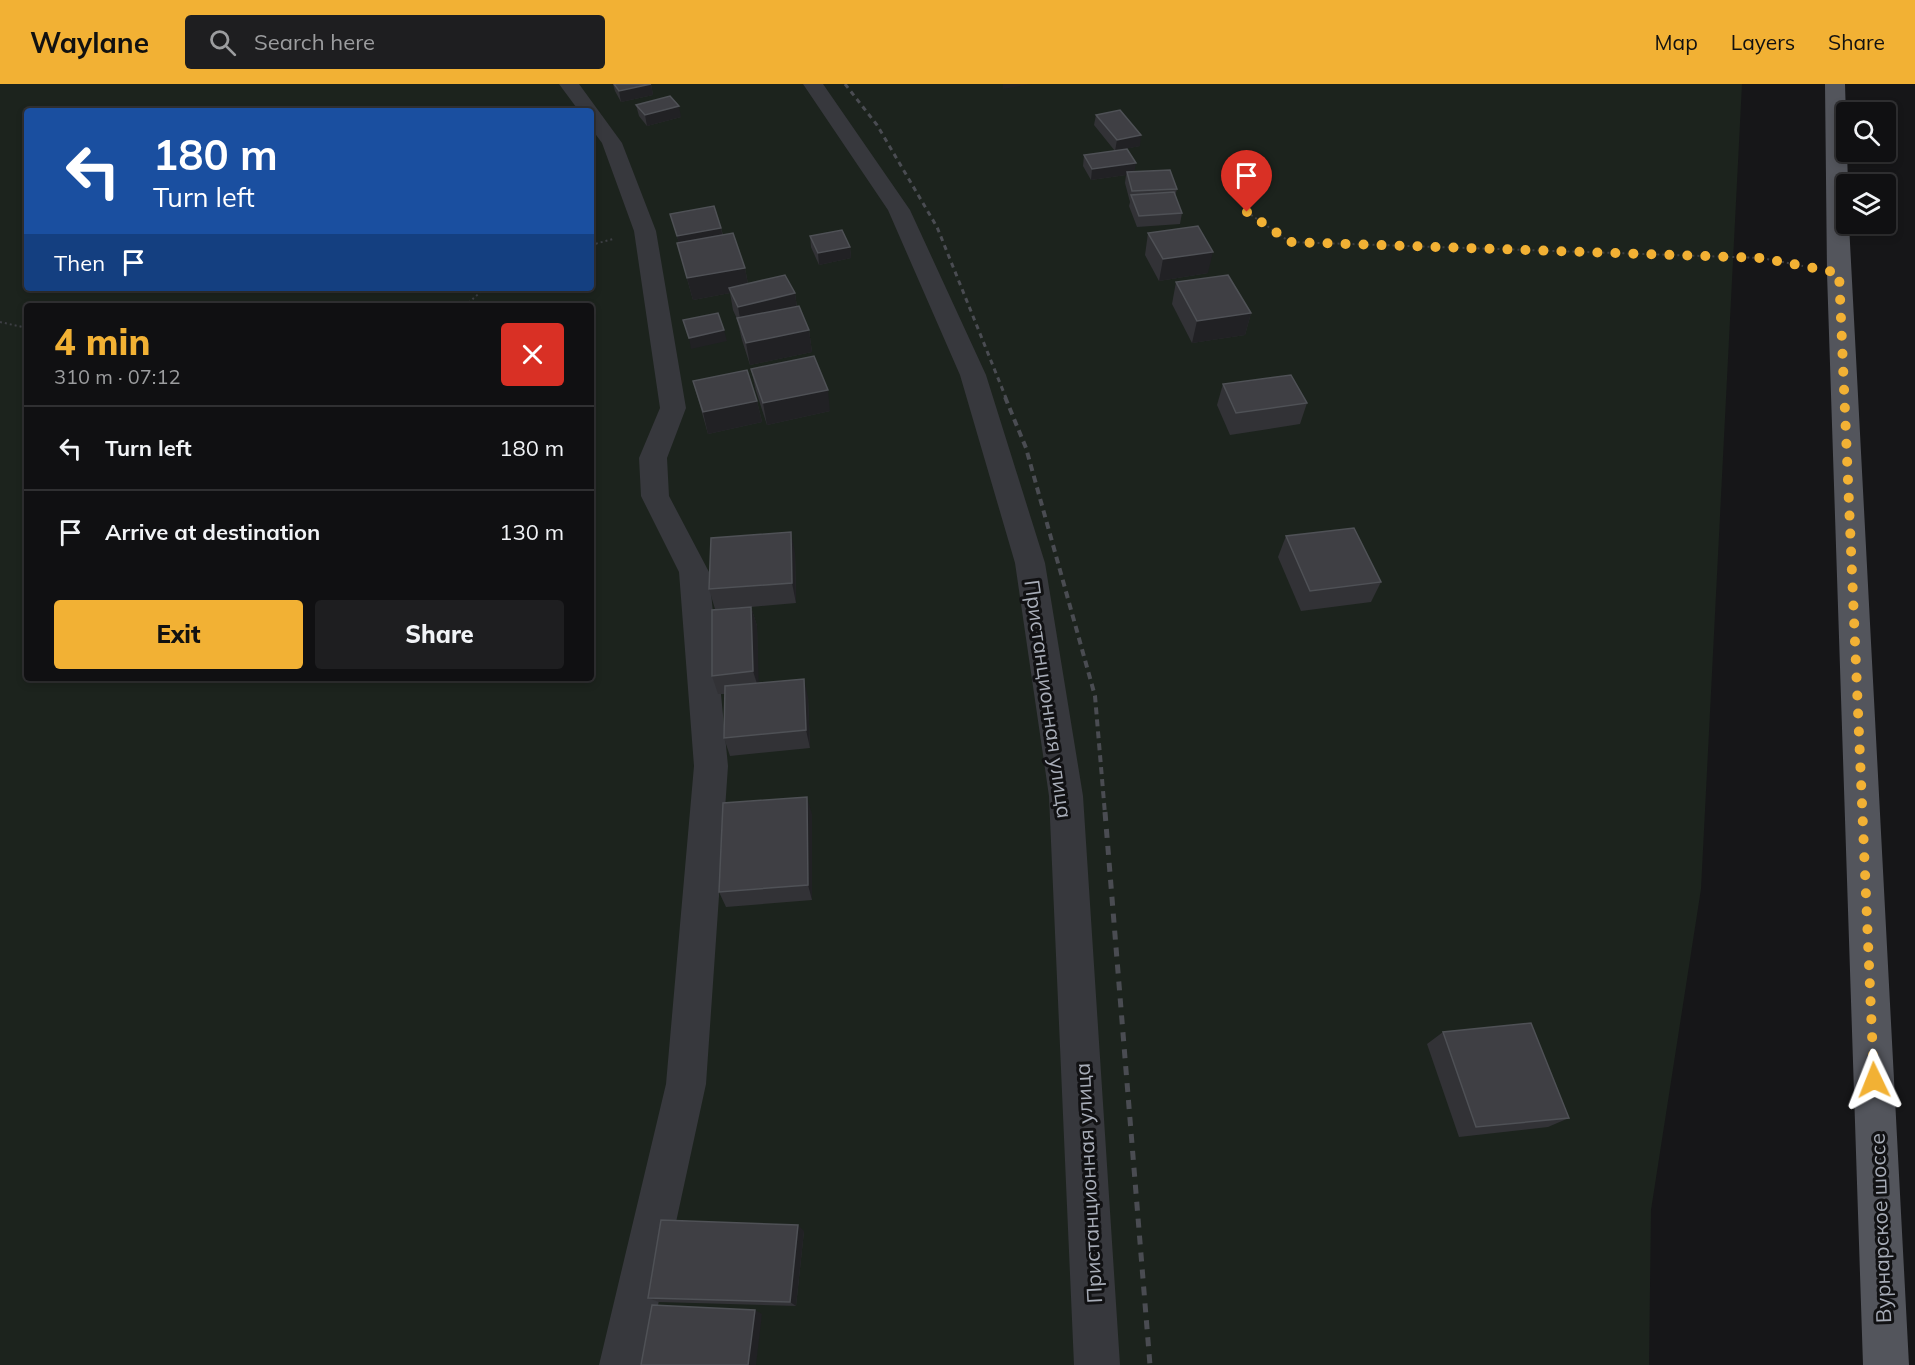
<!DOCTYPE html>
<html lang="en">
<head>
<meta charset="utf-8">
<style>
	:root { --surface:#101012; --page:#1e1e20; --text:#f1f3f6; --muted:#9c9d9f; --line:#303032; --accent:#f2b134 }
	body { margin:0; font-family:Mulish,sans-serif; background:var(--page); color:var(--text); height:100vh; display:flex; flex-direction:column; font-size:22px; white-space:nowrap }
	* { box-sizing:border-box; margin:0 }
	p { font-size:20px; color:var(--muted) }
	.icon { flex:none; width:33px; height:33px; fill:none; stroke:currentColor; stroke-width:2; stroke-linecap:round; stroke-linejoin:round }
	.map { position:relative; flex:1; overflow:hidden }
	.side { position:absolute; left:24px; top:219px; width:570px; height:378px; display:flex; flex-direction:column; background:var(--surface); border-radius:6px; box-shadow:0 3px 9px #0003,0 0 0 2px var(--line) }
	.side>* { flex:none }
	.top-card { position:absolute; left:24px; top:24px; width:570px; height:183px; border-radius:6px; box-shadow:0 3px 9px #0003,0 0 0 2px var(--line); background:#1a4fa0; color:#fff; overflow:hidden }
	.fabs { position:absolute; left:1836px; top:18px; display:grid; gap:12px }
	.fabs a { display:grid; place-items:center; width:60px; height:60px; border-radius:6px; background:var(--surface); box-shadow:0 3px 9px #0003,0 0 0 2px var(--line); font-size:30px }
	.pin { position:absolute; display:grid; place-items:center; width:51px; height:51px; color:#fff; margin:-62px -26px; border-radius:50% 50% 50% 0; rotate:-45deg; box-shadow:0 0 6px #0007 }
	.pin .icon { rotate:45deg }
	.me { position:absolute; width:66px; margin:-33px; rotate:358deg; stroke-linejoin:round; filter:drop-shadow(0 0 4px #0008) }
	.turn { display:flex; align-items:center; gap:21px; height:126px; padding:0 30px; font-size:27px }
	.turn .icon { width:78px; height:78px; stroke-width:2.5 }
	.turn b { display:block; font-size:42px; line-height:51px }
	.then { display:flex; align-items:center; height:57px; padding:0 30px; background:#0003; gap:12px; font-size:22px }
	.round { display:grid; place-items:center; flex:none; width:63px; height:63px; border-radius:6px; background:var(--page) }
	.headline { display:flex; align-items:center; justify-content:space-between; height:102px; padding:0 30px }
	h1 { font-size:36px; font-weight:800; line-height:45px; color:var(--accent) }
	.button { display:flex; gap:12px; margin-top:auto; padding:12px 30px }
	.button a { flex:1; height:69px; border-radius:6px; background:var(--accent); color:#111; font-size:24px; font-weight:800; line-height:69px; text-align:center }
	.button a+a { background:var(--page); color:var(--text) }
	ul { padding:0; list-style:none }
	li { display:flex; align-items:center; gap:18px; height:84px; padding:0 30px; border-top:2px solid var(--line) }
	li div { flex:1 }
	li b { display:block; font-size:22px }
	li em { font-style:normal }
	header { display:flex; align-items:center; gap:36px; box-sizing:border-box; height:84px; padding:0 30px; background:var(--accent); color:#111 }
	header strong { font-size:28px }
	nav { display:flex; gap:33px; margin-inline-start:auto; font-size:21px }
	.search { width:420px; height:54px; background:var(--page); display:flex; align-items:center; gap:15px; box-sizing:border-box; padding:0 21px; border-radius:6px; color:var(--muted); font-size:22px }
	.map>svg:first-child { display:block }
	.green { fill:#1c231d; fill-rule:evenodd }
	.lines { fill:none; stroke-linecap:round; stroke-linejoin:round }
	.path { stroke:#3d3f44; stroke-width:2; stroke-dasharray:2 3; stroke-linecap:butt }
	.minor { fill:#37383d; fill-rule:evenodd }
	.major { fill:#53555c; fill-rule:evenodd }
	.rail-far2 { stroke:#4a4c52; stroke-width:3; stroke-dasharray:5 4.5; stroke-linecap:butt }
	.rail-far1 { stroke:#4a4c52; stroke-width:4; stroke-dasharray:7 5; stroke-linecap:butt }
	.rail { stroke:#4a4c52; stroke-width:5; stroke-dasharray:9 8; stroke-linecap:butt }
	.wall { fill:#323236 }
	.shaded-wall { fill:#212124 }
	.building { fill:#3f3f44; stroke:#4f5156; stroke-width:1.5 }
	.route { stroke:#f2b134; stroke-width:10; stroke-dasharray:0 18 }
	.labels { text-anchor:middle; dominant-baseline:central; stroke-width:6; stroke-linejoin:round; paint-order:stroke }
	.street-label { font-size:21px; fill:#a8adb8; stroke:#111113 }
</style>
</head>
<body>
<header>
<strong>Waylane</strong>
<div class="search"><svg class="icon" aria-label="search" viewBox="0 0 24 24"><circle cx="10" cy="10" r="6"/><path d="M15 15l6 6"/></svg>Search here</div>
<nav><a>Map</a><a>Layers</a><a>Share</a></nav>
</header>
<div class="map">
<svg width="1915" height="1281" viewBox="0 0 1915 1281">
	<rect width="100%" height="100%" fill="#161618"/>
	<path class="green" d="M0 0H1742L1701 805 1651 1126 1649 1281H0ZM27 27H591V204H27ZM27 222H591V594H27Z"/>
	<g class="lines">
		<g class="path">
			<polyline points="1247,128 1290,158 1762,174 1803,182"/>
			<polyline points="591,161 613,155"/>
			<polyline points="465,222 485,204"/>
			<polyline points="0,238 27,244"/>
		</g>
		<g class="minor">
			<polygon points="559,0 579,0 622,59 656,147 686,324 667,374 669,412 709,488 728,682 706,1000 645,1281 599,1281 666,1000 694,682 679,488 641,412 639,374 660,324 634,147 602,59 591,44 591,27 579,27"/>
			<polygon points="803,0 823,0 910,126 986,291 1045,479 1083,712 1120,1281 1074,1281 1049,712 1015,479 960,291 888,126"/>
		</g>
		<polygon class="major" points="1825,0 1845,0 1848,100 1846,140 1849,140 1909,1281 1863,1281 1827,189"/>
		<polyline class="rail-far2" points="845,0 877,41 937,143 1006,314"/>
		<polyline class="rail-far1" points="1005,313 1026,364 1095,612 1105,730"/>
		<polyline class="rail" points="1105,728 1150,1281"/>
	</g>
	<g class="wall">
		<polygon points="613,0 651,0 653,11 621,18 615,7"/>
		<polygon points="636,21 681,33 647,42 639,32"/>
		<polygon points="1096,31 1140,62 1118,66 1134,88 1177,105 1175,112 1182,129 1180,140 1137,143 1129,122 1130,118 1125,99 1126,91 1091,96 1083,82 1084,71 1115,67 1094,41"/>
		<polygon points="670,130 721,144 723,151 745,184 748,200 795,209 797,223 809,246 812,268 750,281 742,256 737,235 733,226 730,209 693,216 677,159 679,159"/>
		<polygon points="1148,149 1208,189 1159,197 1145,171"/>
		<polygon points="810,152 850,163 851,174 819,181 811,163"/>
		<polygon points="1176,198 1251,229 1245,251 1192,259 1172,220"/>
		<polygon points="751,285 830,327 767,341 756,307"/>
		<polygon points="693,297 757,317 762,338 708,350"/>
		<polygon points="1223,300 1307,319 1300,340 1230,351 1217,321"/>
		<polygon points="1286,452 1381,498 1371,518 1301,527 1278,473"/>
		<polygon points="795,469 796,519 751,523 757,542 758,599 808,613 810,664 730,672 724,654 725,610 718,610 712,592 747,523 715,525 709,505"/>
		<polygon points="812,730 812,816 726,823 719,808"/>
		<polygon points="1443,948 1569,1034 1548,1043 1459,1053 1427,960"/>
		<polygon points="804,1147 796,1222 659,1218 648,1214"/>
	</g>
	<g class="shaded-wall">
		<polygon points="651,0 653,11 621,18 619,7"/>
		<polygon points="1003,0 1032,0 1003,5"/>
		<polygon points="679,22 681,33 647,42 645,31"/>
		<polygon points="1141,51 1140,62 1115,67 1117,56"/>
		<polygon points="1136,79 1134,90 1127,88 1126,91 1091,96 1092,85"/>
		<polygon points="721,144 723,155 680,163 677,152"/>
		<polygon points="850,163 851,174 819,181 818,169"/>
		<polygon points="1213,168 1208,189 1159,197 1163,175"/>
		<polygon points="745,184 749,206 729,204 730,209 693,216 687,194"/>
		<polygon points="795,209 798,231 742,245 738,223"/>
		<polygon points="1251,229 1245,251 1192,259 1197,237"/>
		<polygon points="724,246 727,257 691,265 689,254"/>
		<polygon points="809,246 812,268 750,281 746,259"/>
		<polygon points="828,306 830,327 767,341 763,319"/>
		<polygon points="757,317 762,338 708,350 703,328"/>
		<polygon points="791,448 795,469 796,519 792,499"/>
		<polygon points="751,523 757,542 759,606 753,587"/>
		<polygon points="804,595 808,613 810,664 806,646"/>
		<polygon points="807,713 812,730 812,816 808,801"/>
		<polygon points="798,1141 804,1147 796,1222 790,1218"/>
		<polygon points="755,1226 762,1230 756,1281 748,1281"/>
	</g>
	<g class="building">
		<polygon points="614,0 651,0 619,7"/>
		<polygon points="670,12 679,22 645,31 636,21"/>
		<polygon points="1120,26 1141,51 1117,56 1096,31"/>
		<polygon points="1127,65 1136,79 1092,85 1084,71"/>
		<polygon points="1170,86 1177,105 1132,107 1127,88"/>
		<polygon points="1174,108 1182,129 1139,132 1131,111"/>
		<polygon points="714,122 721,144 677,152 670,130"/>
		<polygon points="1198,142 1213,168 1163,175 1148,149"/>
		<polygon points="842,146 850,163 818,169 810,152"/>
		<polygon points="733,149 745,184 687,194 677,159"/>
		<polygon points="785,191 795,209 738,223 729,204"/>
		<polygon points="1228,191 1251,229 1197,237 1176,198"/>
		<polygon points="799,222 809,246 746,259 737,234"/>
		<polygon points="718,229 724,246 689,254 683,236"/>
		<polygon points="814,272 828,306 763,319 751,285"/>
		<polygon points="747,286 757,317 703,328 693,297"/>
		<polygon points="1291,291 1307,319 1236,329 1223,300"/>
		<polygon points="1354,444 1381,498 1310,507 1286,452"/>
		<polygon points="791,448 792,499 709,505 711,454"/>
		<polygon points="751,523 753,587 712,592 712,526"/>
		<polygon points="804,595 806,646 724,654 725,602"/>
		<polygon points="807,713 808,801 719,808 723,719"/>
		<polygon points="1531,939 1569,1034 1476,1043 1443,948"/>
		<polygon points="661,1136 798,1141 790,1218 648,1214"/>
		<polygon points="652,1221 755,1226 748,1281 641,1281"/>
	</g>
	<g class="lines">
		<polyline class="route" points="1247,128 1290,158 1762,174 1839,189 1874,996"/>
	</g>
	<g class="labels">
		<g class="street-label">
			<text transform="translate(1049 615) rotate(82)">Пристанционная улица</text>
			<text transform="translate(1088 1099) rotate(-93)">Пристанционная улица</text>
			<text transform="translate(1880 1144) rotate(-92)">Вурнарское шоссе</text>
		</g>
	</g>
</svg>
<div class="fabs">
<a><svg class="icon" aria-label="search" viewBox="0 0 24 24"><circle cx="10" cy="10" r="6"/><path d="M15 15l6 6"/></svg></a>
<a><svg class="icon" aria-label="layers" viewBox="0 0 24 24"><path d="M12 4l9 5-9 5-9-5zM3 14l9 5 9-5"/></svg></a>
</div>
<div class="pin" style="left:1247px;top:128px;background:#d93025"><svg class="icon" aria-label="arrive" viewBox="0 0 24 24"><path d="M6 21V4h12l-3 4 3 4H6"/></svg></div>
<svg class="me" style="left:1874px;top:996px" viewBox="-20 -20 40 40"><path d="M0-17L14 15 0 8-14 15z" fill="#f2b134" stroke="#fff" stroke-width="4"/></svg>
<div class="top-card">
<div class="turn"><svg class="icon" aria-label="left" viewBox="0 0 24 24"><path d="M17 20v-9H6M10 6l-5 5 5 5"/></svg><div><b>180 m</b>Turn left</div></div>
<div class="then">Then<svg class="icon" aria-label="arrive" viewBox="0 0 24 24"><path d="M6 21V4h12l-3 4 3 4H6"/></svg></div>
</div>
<section class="side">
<div class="headline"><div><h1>4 min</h1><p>310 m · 07:12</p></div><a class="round" style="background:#d93025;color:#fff"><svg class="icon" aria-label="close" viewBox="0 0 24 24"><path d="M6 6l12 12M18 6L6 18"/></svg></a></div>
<ul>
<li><svg class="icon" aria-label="left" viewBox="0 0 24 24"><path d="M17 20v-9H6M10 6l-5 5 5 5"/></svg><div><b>Turn left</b></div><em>180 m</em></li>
<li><svg class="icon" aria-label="arrive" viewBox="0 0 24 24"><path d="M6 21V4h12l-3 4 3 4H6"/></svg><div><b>Arrive at destination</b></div><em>130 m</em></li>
</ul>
<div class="button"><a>Exit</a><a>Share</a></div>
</section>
</div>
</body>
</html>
